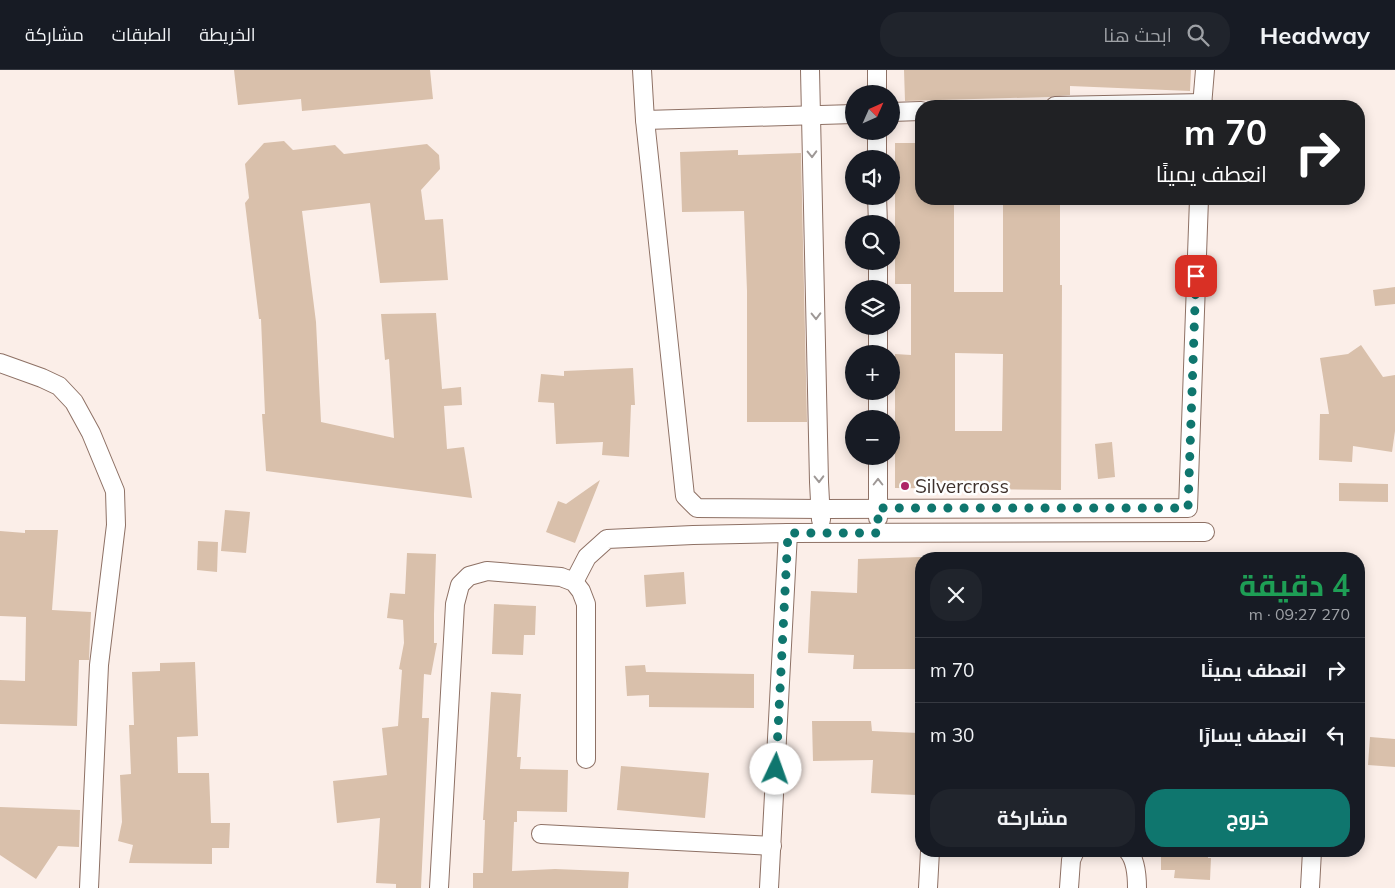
<!DOCTYPE html>
<html lang="ar">
<head>
<meta charset="utf-8">
<style>
	:root { --surface:#171b24; --page:#20242c; --text:#f1f3f6; --muted:#9ea1a6; --line:#363941; --accent:#0f766e }
	body { margin:0; font-family:Mulish,Cairo,sans-serif; background:var(--page); color:var(--text); direction:rtl; height:100vh; display:flex; flex-direction:column; font-size:19px; white-space:nowrap }
	* { box-sizing:border-box; margin:0 }
	p { font-size:16px; color:var(--muted) }
	.icon { flex:none; width:28px; height:28px; fill:none; stroke:currentColor; stroke-width:2; stroke-linecap:round; stroke-linejoin:round }
	.map { position:relative; flex:1; overflow:hidden; direction:ltr }
	.panel { position:absolute; left:915px; top:482px; width:450px; height:305px; display:flex; flex-direction:column; background:var(--surface); border-radius:20px; box-shadow:0 2px 12px #0003; direction:rtl }
	.panel>* { flex:none }
	.guide { position:absolute; left:915px; top:30px; width:450px; height:105px; border-radius:20px; box-shadow:0 2px 12px #0003; direction:rtl; background:#202124; color:#fff; overflow:hidden }
	.needle { width:32px; rotate:45deg }
	.tools { position:absolute; left:845px; top:15px; display:grid; gap:10px }
	.tools a { display:grid; place-items:center; width:55px; height:55px; border-radius:50%; background:var(--surface); box-shadow:0 2px 12px #0003; font-size:25px }
	.pin { position:absolute; display:grid; place-items:center; width:42px; height:42px; color:#fff; margin:-21px; border-radius:10px; box-shadow:0 2px 8px #0006 }
	.me { position:absolute; width:55px; margin:-28px; rotate:3deg; stroke-linejoin:round; filter:drop-shadow(0 0 4px #0008) }
	.turn { display:flex; align-items:center; gap:18px; height:105px; padding:0 15px; font-size:22px }
	.turn .icon { width:65px; height:65px; stroke-width:2.5 }
	.turn b { display:block; font-size:35px; line-height:42px }
	.round { display:grid; place-items:center; flex:none; width:52px; height:52px; border-radius:20px; background:var(--page) }
	.headline { display:flex; align-items:center; justify-content:space-between; height:85px; padding:0 15px }
	h1 { font-size:30px; font-weight:700; line-height:38px; color:#1e9e55 }
	.cta { display:flex; gap:10px; margin-top:auto; padding:10px 15px }
	.cta a { flex:1; height:58px; border-radius:20px; background:var(--accent); color:#fff; font-size:20px; font-weight:700; line-height:58px; text-align:center }
	.cta a+a { background:var(--page); color:var(--text) }
	ul { padding:0; list-style:none }
	li { display:flex; align-items:center; gap:15px; height:65px; padding:0 15px; border-top:1px solid var(--line) }
	li div { flex:1 }
	li b { display:block; font-size:19px }
	li em { font-style:normal }
	header { display:flex; align-items:center; gap:30px; box-sizing:border-box; height:70px; padding:0 25px; background:var(--surface); border-bottom:1px solid var(--line) }
	header strong { font-size:24px }
	nav { display:flex; gap:28px; margin-inline-start:auto; font-size:18px }
	.search { width:350px; height:45px; background:var(--page); display:flex; align-items:center; gap:12px; box-sizing:border-box; padding:0 18px; border-radius:20px; color:var(--muted); font-size:19px }
	.map>svg:first-child { display:block }
	.building { fill:#d9c0ab; fill-rule:evenodd }
	.lines { fill:none; stroke-linecap:round; stroke-linejoin:round }
	.minor-casing { stroke:#8e7165; stroke-width:20 }
	.minor { stroke:#fff; stroke-width:18 }
	.oneway { stroke:#9e9896 }
	.route { stroke:#0f766e; stroke-width:9; stroke-dasharray:0 16.2 }
	.poi-dot { fill:#ae2466; stroke:#fefefe; stroke-width:2 }
	.labels { text-anchor:middle; dominant-baseline:central; stroke-width:5; stroke-linejoin:round; paint-order:stroke }
	.poi-label { font-size:19px; fill:#3e312c; stroke:#fefefe; text-anchor:start }
</style>
</head>
<body>
<header>
<strong>Headway</strong>
<div class="search"><svg class="icon" aria-label="search" viewBox="0 0 24 24"><circle cx="10" cy="10" r="6"/><path d="M15 15l6 6"/></svg>ابحث هنا</div>
<nav><a>الخريطة</a><a>الطبقات</a><a>مشاركة</a></nav>
</header>
<div class="map">
<svg width="1395" height="818" viewBox="0 0 1395 818">
	<rect width="100%" height="100%" fill="#fbeee8"/>
	<g class="building">
		<polygon points="234,0 430,0 433,29 302,41 301,29 238,35"/>
		<polygon points="904,0 1191,0 1190,21 1070,16 1070,25 1049,27 905,31"/>
		<polygon points="284,71 293,80 335,75 344,84 427,74 439,85 440,99 421,120 425,150 443,149 448,210 380,213 370,133 302,141 316,252 321,352 394,368 389,289 385,290 381,244 436,243 442,319 461,317 462,335 444,336 447,379 464,377 472,428 266,401 262,344 265,344 261,249 259,249 245,133 249,128 245,94 264,73"/>
		<path d="M895 73H921V129H954V222H1003V129H1060V215H1062L1061 420 895 418V284L911 285V214H895ZM955 283 1003 284 1002 361H955Z"/>
		<polygon points="738,80 738,85 801,83 807,352 747,352 747,221 744,141 682,142 680,82"/>
		<polygon points="1395,217 1395,234 1375,236 1373,220"/>
		<polygon points="1361,275 1383,307 1395,305 1395,361 1392,382 1353,376 1352,392 1319,390 1320,344 1329,344 1320,288 1348,284"/>
		<polygon points="633,298 635,335 631,335 629,387 602,385 603,372 556,374 554,333 538,332 541,304 564,306 564,301"/>
		<polygon points="1112,372 1115,407 1098,409 1095,374"/>
		<polygon points="600,410 575,473 546,462 558,431 566,434"/>
		<polygon points="1339,413 1388,414 1388,432 1339,431"/>
		<polygon points="225,440 250,442 246,483 221,481"/>
		<polygon points="25,460 58,460 52,540 91,542 89,590 79,590 77,656 0,654 0,610 25,611 26,547 0,546 0,461 25,463"/>
		<polygon points="198,471 218,472 217,502 197,500"/>
		<polygon points="407,483 436,484 434,544 434,573 437,573 431,605 424,604 422,648 429,648 421,818 396,818 396,814 376,813 380,748 337,753 333,711 387,705 382,658 398,656 402,600 399,599 404,573 403,550 387,548 390,523 405,524"/>
		<polygon points="921,487 921,599 853,599 854,585 808,583 811,521 857,523 858,489"/>
		<polygon points="684,502 686,534 646,537 644,505"/>
		<polygon points="494,534 536,536 535,565 524,565 523,585 492,584"/>
		<polygon points="195,592 198,666 177,667 178,703 209,703 211,753 230,753 229,778 212,778 212,794 129,793 133,775 118,771 122,752 120,705 131,704 129,655 134,655 132,602 160,601 160,593"/>
		<polygon points="645,595 646,602 754,604 754,638 649,637 649,625 627,626 625,596"/>
		<polygon points="491,622 521,624 517,687 521,687 520,699 568,700 567,742 517,741 517,752 514,752 512,801 555,799 629,802 628,818 473,818 473,803 483,803 485,750 483,750"/>
		<polygon points="812,651 871,651 872,661 919,663 916,725 871,723 873,690 813,691"/>
		<polygon points="1370,667 1395,669 1395,697 1368,695"/>
		<polygon points="621,696 709,703 705,748 617,740"/>
		<polygon points="0,737 80,740 79,777 58,776 36,809 0,785"/>
		<polygon points="1161,781 1208,781 1208,788 1211,788 1210,810 1174,808 1175,800 1161,800"/>
	</g>
	<g class="lines">
		<g class="minor-casing">
			<g id="minor">
				<polyline points="642,0 645,50"/>
				<polyline points="810,0 819,412 821,450"/>
				<polyline points="877,24 877,0"/>
				<polyline points="1055,36 1203,33"/>
				<polyline points="1202,36 1205,0"/>
				<polyline points="891,42 921,41"/>
				<polyline points="854,44 645,50 685,426 697,438 821,439 1188,438 1199,129"/>
				<polyline points="877,61 877,89"/>
				<polyline points="877,126 878,154"/>
				<polyline points="878,191 878,219"/>
				<polyline points="878,256 878,284"/>
				<polyline points="0,293 42,308 59,316 74,332 91,363 115,421 116,455 99,595 89,818"/>
				<polyline points="878,349 878,321"/>
				<polyline points="878,448 878,386"/>
				<polyline points="574,512 587,487 607,469 693,465 788,463 1205,462"/>
				<polyline points="541,764 772,776"/>
				<path d="M1128 781C1136 790 1137 807 1137 818"/>
				<polyline points="439,818 455,534 460,515 469,506 487,501 561,507 574,512 581,521 586,534 586,689"/>
				<polyline points="769,818 788,463"/>
				<polyline points="928,818 930,781"/>
				<polyline points="1069,818 1071,790 1075,781"/>
				<polyline points="1310,818 1312,781"/>
			</g>
		</g>
		<use href="#minor" class="minor"/>
	</g>
	<defs><path id="oneway-chevron" d="M-2-3.5L2.5 0L-2 3.5" fill="none" stroke-width="1.6" stroke-linecap="round" stroke-linejoin="round" transform="scale(1.25)"/></defs>
	<g class="oneway">
		<use href="#oneway-chevron" transform="translate(812 84) rotate(89)"/>
		<use href="#oneway-chevron" transform="translate(816 246) rotate(89)"/>
		<use href="#oneway-chevron" transform="translate(819 409) rotate(89)"/>
		<use href="#oneway-chevron" transform="translate(878 412) rotate(-90)"/>
	</g>
	<g class="lines">
		<polyline class="route" points="776,699 788,463 878,463 878,438 1188,438 1196,206"/>
	</g>
	<circle class="poi-dot" cx="905" cy="416" r="5"/>
	<g class="labels">
		<g class="poi-label">
			<text x="915" y="416">Silvercross</text>
		</g>
	</g>
</svg>
<div class="tools">
<a><svg class="needle" viewBox="-14 -14 28 28"><path d="M0-13l5 13h-10z" fill="#e53935"/><path d="M0 13l5-13h-10z" fill="#9ea1a6"/></svg></a>
<a><svg class="icon" aria-label="sound" viewBox="0 0 24 24"><path d="M4 9h4l5-4v14l-5-4H4zM17 9q2 3 0 6"/></svg></a>
<a><svg class="icon" aria-label="search" viewBox="0 0 24 24"><circle cx="10" cy="10" r="6"/><path d="M15 15l6 6"/></svg></a>
<a><svg class="icon" aria-label="layers" viewBox="0 0 24 24"><path d="M12 4l9 5-9 5-9-5zM3 14l9 5 9-5"/></svg></a>
<a>+</a>
<a>−</a>
</div>
<div class="pin" style="left:1196px;top:206px;background:#d93025"><svg class="icon" aria-label="arrive" viewBox="0 0 24 24"><path d="M6 21V4h12l-3 4 3 4H6"/></svg></div>
<svg class="me" style="left:776px;top:699px" viewBox="-20 -20 40 40"><circle r="19" fill="#fff"/><path d="M0-13L10 11 0 6-10 11z" fill="#0f766e"/></svg>
<div class="guide">
<div class="turn"><svg class="icon" aria-label="right" viewBox="0 0 24 24"><path d="M7 20v-9h11M14 6l5 5-5 5"/></svg><div><b>70 m</b>انعطف يمينًا</div></div>
</div>
<section class="panel">
<div class="headline"><div><h1>4 دقيقة</h1><p>270 m · 09:27</p></div><a class="round"><svg class="icon" aria-label="close" viewBox="0 0 24 24"><path d="M6 6l12 12M18 6L6 18"/></svg></a></div>
<ul>
<li><svg class="icon" aria-label="right" viewBox="0 0 24 24"><path d="M7 20v-9h11M14 6l5 5-5 5"/></svg><div><b>انعطف يمينًا</b></div><em>70 m</em></li>
<li><svg class="icon" aria-label="left" viewBox="0 0 24 24"><path d="M17 20v-9H6M10 6l-5 5 5 5"/></svg><div><b>انعطف يسارًا</b></div><em>30 m</em></li>
</ul>
<div class="cta"><a>خروج</a><a>مشاركة</a></div>
</section>
</div>
</body>
</html>
